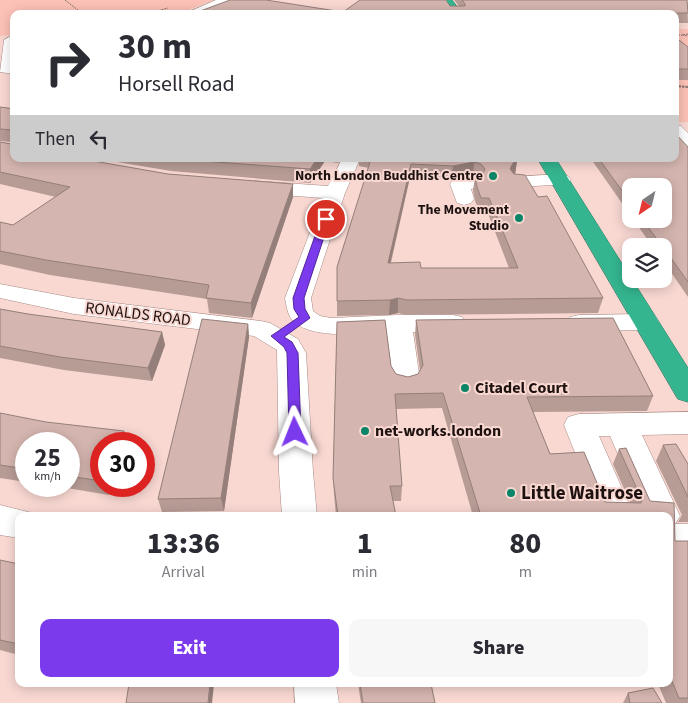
<!DOCTYPE html>
<html lang="en">
<head>
<meta charset="utf-8">
<style>
	:root { --surface:#fff; --page:#f7f7f7; --text:#2b2b33; --muted:#7c7c81; --accent:#7c3aed }
	body { margin:0; font-family:"Source Sans 3",sans-serif; background:var(--page); color:var(--text); height:100vh; display:flex; flex-direction:column; font-size:19px; white-space:nowrap }
	* { box-sizing:border-box; margin:0 }
	p { font-size:16px; color:var(--muted) }
	.icon { flex:none; width:28px; height:28px; fill:none; stroke:currentColor; stroke-width:2; stroke-linecap:round; stroke-linejoin:round }
	.map { position:relative; flex:1; overflow:hidden }
	.details { position:absolute; left:15px; top:512px; width:658px; height:175px; display:flex; flex-direction:column; background:var(--surface); border-radius:10px; box-shadow:0 2px 12px #0003 }
	.details>* { flex:none }
	.top-card { position:absolute; left:10px; top:10px; width:669px; height:152px; border-radius:10px; box-shadow:0 2px 12px #0003; background:#fff; color:var(--text); overflow:hidden }
	.needle { width:32px; rotate:215deg }
	.tools { position:absolute; left:622px; top:178px; display:grid; gap:10px }
	.tools a { display:grid; place-items:center; width:50px; height:50px; border-radius:10px; background:var(--surface); box-shadow:0 2px 12px #0003; font-size:25px }
	.speed { position:absolute; left:15px; top:432px; display:flex; gap:10px; font-size:25px; font-weight:700; text-align:center }
	.speed>* { display:grid; place-content:center; width:65px; height:65px; border-radius:50%; background:var(--surface); box-shadow:0 2px 12px #0003; line-height:1 }
	.speed small { font-size:12px; font-weight:400 }
	.speed .limit { border:8px solid #d22; background:#fff; color:#111 }
	.pin { position:absolute; display:grid; place-items:center; width:42px; height:42px; color:#fff; margin:-21px; border:2px solid #fff; border-radius:50%; box-shadow:0 1px 5px #0007 }
	.me { position:absolute; width:55px; margin:-28px; rotate:358deg; stroke-linejoin:round; filter:drop-shadow(0 0 4px #0008) }
	.turn { display:flex; align-items:center; gap:18px; height:105px; padding:0 25px; font-size:22px }
	.turn .icon { width:65px; height:65px; stroke-width:2.5 }
	.turn b { display:block; font-size:35px; line-height:42px }
	.then { display:flex; align-items:center; height:48px; padding:0 25px; background:#0003; gap:10px; font-size:19px }
	.eta { display:flex; justify-content:space-evenly; align-items:center; height:85px; text-align:center }
	.eta b { font-size:30px; font-weight:800; line-height:35px }
	.action { display:flex; gap:10px; margin-top:auto; padding:10px 25px }
	.action a { flex:1; height:58px; border-radius:10px; background:var(--accent); color:#fff; font-size:20px; font-weight:800; line-height:58px; text-align:center }
	.action a+a { background:var(--page); color:var(--text) }
	.map>svg:first-child { display:block }
	.green { fill:#fdc2b7 }
	.lines { fill:none; stroke-linecap:round; stroke-linejoin:round }
	.minor-casing { stroke:#a78983; stroke-width:1 }
	.highway-casing { stroke:#2c7c63; stroke-width:1 }
	.path-far1 { stroke:#85706c; stroke-width:1; stroke-dasharray:2 1; stroke-linecap:butt }
	.path { stroke:#85706c; stroke-width:2; stroke-dasharray:2.5 1; stroke-linecap:butt }
	.minor { fill:#fff; fill-rule:evenodd }
	.highway { fill:#34b58f; fill-rule:evenodd }
	.wall { fill:#b79c96; fill-rule:evenodd }
	.shaded-wall { fill:#957f7a }
	.building { fill:#d5b5af; stroke:#957f7a; fill-rule:evenodd }
	.route { fill:#7c3aed; stroke:#51269a }
	.poi-dot { fill:#088567; stroke:#f9d8d2; stroke-width:2 }
	.labels { text-anchor:middle; dominant-baseline:central; stroke-width:4; stroke-linejoin:round; paint-order:stroke }
	.far-poi-label { font-size:14px; font-weight:bold; fill:#1d1210; stroke:#f9d8d2; text-anchor:end }
	.street-label { font-size:16px; fill:#1d1210; stroke:#f9d8d2 }
	.poi-label { font-size:16px; font-weight:bold; fill:#1d1210; stroke:#f9d8d2; text-anchor:start }
	.near-poi-label { font-size:19px; font-weight:bold; fill:#1d1210; stroke:#f9d8d2; text-anchor:start }
</style>
</head>
<body>
<div class="map">
<svg width="688" height="703" viewBox="0 0 688 703">
	<rect width="100%" height="100%" fill="#f9d8d2"/>
	<g class="green">
		<polygon points="0,0 214,0 178,14 14,14 14,35 0,36"/>
		<rect x="675" y="29" width="13" height="93"/>
	</g>
	<g class="lines">
		<g class="minor-casing">
			<g id="minor">
				<polygon points="216,0 232,0 201,14 184,14"/>
				<polygon points="11,36 14,37 14,74 0,72 4,40"/>
				<polygon points="675,125 681,126 688,133 688,148 682,147 675,140"/>
				<path d="M342 159H360L345 193 311 298 313 311 320 316 331 318 398 315H453L462 317 466 323 462 329 453 331 413 332 420 380 416 387 406 390 396 387 392 380 386 333C361 333 306 341 290 317 287 311 286 304 285 298L323 198 255 193 248 191 245 187 248 183 255 181 328 186Z"/>
				<polygon points="561,174 568,176 571,180 568,184 519,187 512,185 509,181 512,177"/>
				<polygon points="472,177 479,179 482,183 479,187 471,189 474,199 471,203 464,205 457,203 450,184 453,180"/>
				<polygon points="0,284 74,298 261,321 270,323 298,339 306,353 313,472 317,516 282,516 279,472 277,350 254,336 74,314 0,298"/>
				<polygon points="646,314 655,316 659,322 655,328 646,330 579,331 570,329 566,323 570,317 579,315"/>
				<polygon points="688,412 688,434 642,435 680,516 675,524 688,524 688,554 669,555 669,516 645,516 610,436 599,436 634,516 600,516 564,425 568,417 579,414"/>
				<polygon points="0,505 32,513 33,516 19,516 19,538 0,535"/>
				<polygon points="294,684 336,684 339,703 295,703"/>
			</g>
		</g>
		<g class="highway-casing">
			<g id="highway">
				<polygon points="440,0 452,0 463,14 451,14"/>
				<polygon points="538,159 556,159 688,368 688,402 678,399"/>
			</g>
		</g>
		<g class="path-far1">
			<polyline points="65,0 83,14"/>
			<polyline points="147,14 168,8"/>
			<polyline points="688,34 682,35 688,36"/>
			<polyline points="675,35 682,35"/>
		</g>
		<polyline class="path" points="675,86 688,87"/>
		<use href="#minor" class="minor"/>
		<use href="#highway" class="highway"/>
	</g>
	<g class="wall">
		<polygon points="454,0 687,0 688,23 675,23 675,14 190,14 343,12 459,6"/>
		<polygon points="675,37 688,47 688,80 675,80"/>
		<polygon points="0,107 14,109 14,159 168,174 293,184 293,197 252,318 209,313 207,299 50,275 0,264 0,222 13,225 56,197 0,184 0,142 11,144 11,142 0,141"/>
		<polygon points="688,147 688,297 664,262 664,246 652,246 633,219 664,219 631,186 631,216 591,159 675,159"/>
		<polygon points="99,159 341,159 338,163 325,161 310,183 171,171"/>
		<path d="M359 159H516L515 174 538 197 603 298 598 313 406 315 398 313 389 315 337 316V267L369 168 359 166ZM473 175 477 176 475 177 473 190 475 201 480 212 487 211 509 268H421L391 263 410 177 451 179Z"/>
		<polygon points="0,309 28,314 162,332 165,345 152,381 64,370 0,358"/>
		<polygon points="613,318 653,396 647,411 533,412 550,454 584,452 605,502 630,502 613,464 619,449 626,448 650,501 674,503 675,541 688,541 688,703 666,703 658,684 669,684 669,516 473,516 442,408 396,409 402,486 401,501 393,501 396,516 336,516 334,494 333,478 337,322 385,320 391,366 396,374 408,377 418,374 420,370 415,335 416,320"/>
		<polygon points="248,324 249,337 224,511 162,512 158,499"/>
		<polygon points="0,413 101,444 101,486 112,486 109,495 55,486 69,486 69,444 26,444 26,482 0,478"/>
		<polygon points="663,445 688,464 688,522 678,522 682,515 656,461"/>
		<polygon points="0,560 19,564 19,655 0,650"/>
		<polygon points="358,684 431,684 435,703 361,703"/>
		<polygon points="628,693 662,703 623,703"/>
	</g>
	<g class="shaded-wall">
		<polygon points="317,159 325,159 325,161 310,183 310,169"/>
		<polygon points="474,162 473,175 451,179 453,166"/>
		<polygon points="517,162 515,175 510,169 513,163"/>
		<polygon points="411,164 410,177 387,277 388,263"/>
		<polygon points="293,184 293,197 252,318 251,303"/>
		<polygon points="398,298 398,313 389,315 390,300"/>
		<polygon points="248,324 249,337 224,511 221,498"/>
		<polygon points="162,332 165,345 152,381 148,368"/>
		<polygon points="124,431 128,444 119,444"/>
		<polygon points="107,486 112,486 109,495"/>
		<polygon points="210,684 214,684 212,703 208,703"/>
	</g>
	<g class="building">
		<polygon points="230,0 266,0 343,12 360,0 446,0 450,6 465,6 465,4 462,0 687,0 688,13 190,14 195,13"/>
		<polygon points="675,37 688,47 688,69 675,69"/>
		<polygon points="0,107 14,109 14,159 82,159 168,174 293,184 251,303 206,298 209,285 46,260 0,251 0,222 13,225 70,187 0,172 0,142 11,144 12,130 0,129"/>
		<polygon points="675,133 688,147 688,282 664,248 664,246 662,246 642,219 664,219 664,186 631,186 631,203 599,159 675,159"/>
		<polygon points="176,159 317,159 310,169"/>
		<path d="M371 159H516L517 162 513 163 510 169 514 174 525 175 538 197 547 196 603 298 407 300 398 298 390 300 337 301V267ZM474 162 481 164 485 169 482 175 475 177 477 187 481 198H489L518 268H421L420 262 388 263 411 164 453 166Z"/>
		<polygon points="0,309 28,314 162,332 148,368 60,357 0,346"/>
		<polygon points="613,318 653,396 527,397 550,454 584,452 605,502 641,503 642,500 619,449 626,448 650,501 674,503 675,541 688,541 688,698 679,698 669,674 669,516 481,516 443,393 395,394 402,486 390,486 396,516 338,516 333,478 337,322 385,320 391,366 396,374 408,377 418,374 423,365 416,320"/>
		<polygon points="202,319 248,324 221,498 158,499"/>
		<polygon points="0,413 46,422 124,431 119,444 101,444 101,481 69,476 69,444 26,444 26,469 0,465"/>
		<polygon points="676,444 688,464 688,497 663,445"/>
		<polygon points="0,560 19,564 19,644 0,640"/>
		<polygon points="129,684 210,684 208,703 126,703"/>
		<polygon points="360,684 431,684 435,703 363,703"/>
		<polygon points="653,688 662,703 630,703 628,693"/>
	</g>
	<polygon class="route" points="326,216 330,219 304,298 305,309 310,318 284,337 292,342 298,353 301,432 300,435 290,435 289,432 287,353 284,347 271,336 299,317 294,309 293,298 321,219"/>
	<g class="poi-dot">
		<circle cx="493" cy="176" r="5"/>
		<circle cx="519" cy="218" r="5"/>
		<circle cx="465" cy="388" r="5"/>
		<circle cx="365" cy="431" r="5"/>
		<circle cx="511" cy="493" r="5"/>
	</g>
	<g class="labels">
		<g class="far-poi-label">
			<text x="483" y="176">North London Buddhist Centre</text>
			<text x="509" y="210">The Movement<tspan x="509" dy="16">Studio</tspan></text>
		</g>
		<g class="street-label">
			<text transform="translate(138 314) rotate(7)">RONALDS ROAD</text>
		</g>
		<g class="poi-label">
			<text x="475" y="388">Citadel Court</text>
			<text x="375" y="431">net-works.london</text>
		</g>
		<g class="near-poi-label">
			<text x="521" y="493">Little Waitrose</text>
		</g>
	</g>
</svg>
<div class="tools">
<a><svg class="needle" viewBox="-14 -14 28 28"><path d="M0-13l5 13h-10z" fill="#e53935"/><path d="M0 13l5-13h-10z" fill="#7c7c81"/></svg></a>
<a><svg class="icon" aria-label="layers" viewBox="0 0 24 24"><path d="M12 4l9 5-9 5-9-5zM3 14l9 5 9-5"/></svg></a>
</div>
<div class="speed"><div>25<small>km/h</small></div><div class="limit">30</div></div>
<div class="pin" style="left:326px;top:219px;background:#d93025"><svg class="icon" aria-label="arrive" viewBox="0 0 24 24"><path d="M6 21V4h12l-3 4 3 4H6"/></svg></div>
<svg class="me" style="left:295px;top:432px" viewBox="-20 -20 40 40"><path d="M0-17L14 15 0 8-14 15z" fill="#7c3aed" stroke="#fff" stroke-width="4"/></svg>
<div class="top-card">
<div class="turn"><svg class="icon" aria-label="right" viewBox="0 0 24 24"><path d="M7 20v-9h11M14 6l5 5-5 5"/></svg><div><b>30 m</b>Horsell Road</div></div>
<div class="then">Then<svg class="icon" aria-label="left" viewBox="0 0 24 24"><path d="M17 20v-9H6M10 6l-5 5 5 5"/></svg></div>
</div>
<section class="details">
<div class="eta">
<div><b>13:36</b><p>Arrival</p></div>
<div><b>1</b><p>min</p></div>
<div><b>80</b><p>m</p></div>
</div>
<div class="action"><a>Exit</a><a>Share</a></div>
</section>
</div>
</body>
</html>
